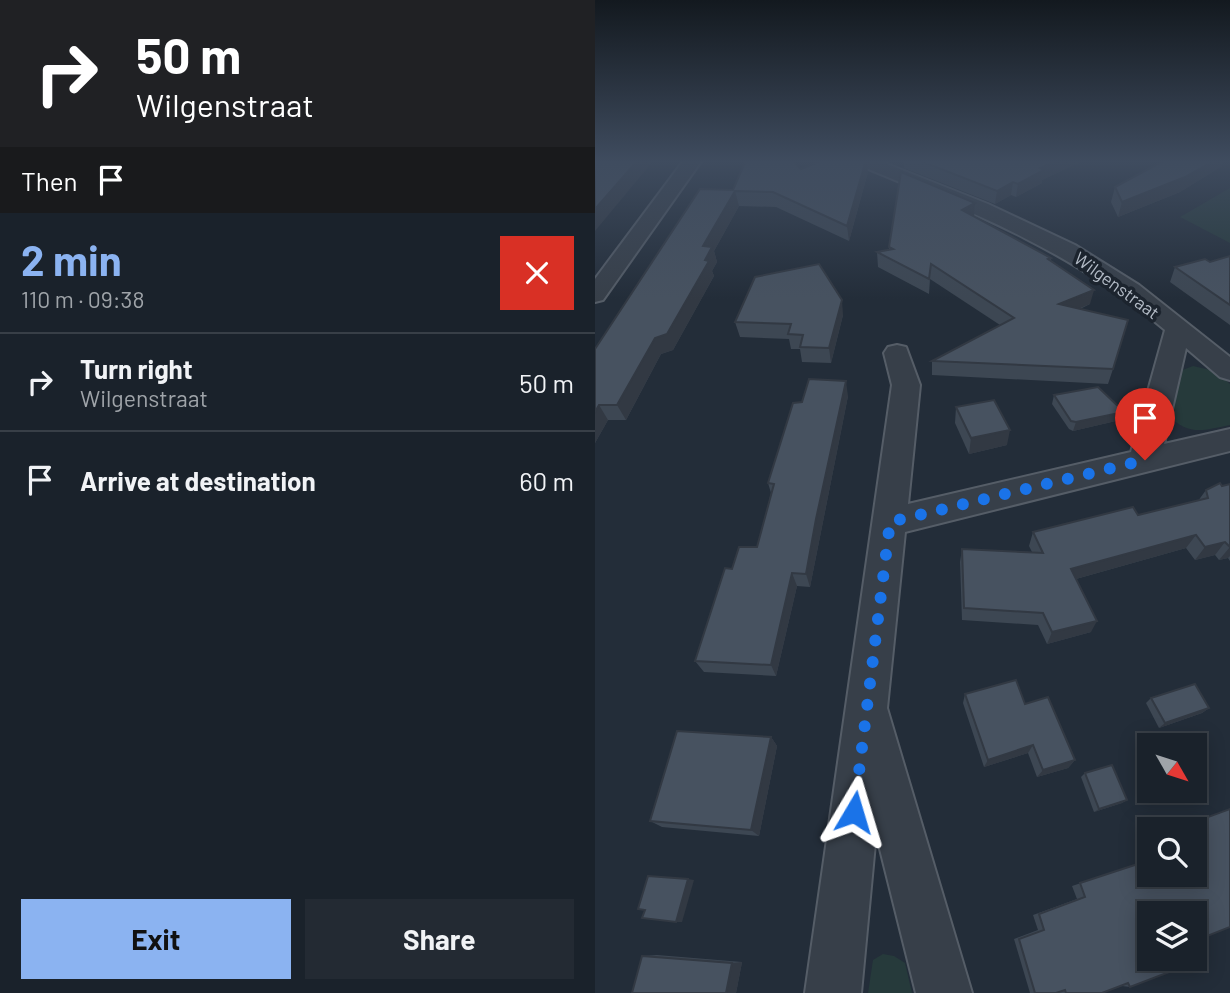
<!DOCTYPE html>
<html lang="en">
<head>
<meta charset="utf-8">
<style>
	:root { --surface:#1a222b; --page:#232a33; --text:#f1f3f6; --muted:#9fa4a9; --line:#383f47; --accent:#8bb3f1 }
	body { margin:0; font-family:Barlow,sans-serif; background:var(--page); color:var(--text); height:100vh; display:flex; flex-direction:column; font-size:26px; white-space:nowrap }
	* { box-sizing:border-box; margin:0 }
	p { font-size:23px; color:var(--muted) }
	.icon { flex:none; width:38px; height:38px; fill:none; stroke:currentColor; stroke-width:2; stroke-linecap:round; stroke-linejoin:round }
	.map { position:relative; flex:1; overflow:hidden }
	.side { display:flex; flex-direction:column; background:var(--surface); width:595px }
	.side>* { flex:none }
	.hud { background:#202124; color:#fff; overflow:hidden }
	.needle { width:46px; rotate:129deg }
	.fabs { position:absolute; left:542px; top:733px; display:grid; gap:14px }
	.fabs a { display:grid; place-items:center; width:70px; height:70px; border-radius:0px; background:var(--surface); box-shadow:0 4px 18px #0003,0 0 0 2px var(--line); font-size:35px }
	.pin { position:absolute; display:grid; place-items:center; width:60px; height:60px; color:#fff; margin:-72px -30px; border-radius:50% 50% 50% 0; rotate:-45deg; box-shadow:0 0 7px #0007 }
	.pin .icon { rotate:45deg }
	.me { position:absolute; width:77px; margin:-38px; rotate:7deg; stroke-linejoin:round; filter:drop-shadow(0 0 5px #0008) }
	.turn { display:flex; align-items:center; gap:24px; height:147px; padding:0 21px; font-size:32px }
	.turn .icon { width:91px; height:91px; stroke-width:2.5 }
	.turn b { display:block; font-size:49px; line-height:60px }
	.then { display:flex; align-items:center; height:66px; padding:0 21px; background:#0003; gap:14px; font-size:26px }
	.round { display:grid; place-items:center; flex:none; width:74px; height:74px; border-radius:0px; background:var(--page) }
	.headline { display:flex; align-items:center; justify-content:space-between; height:119px; padding:0 21px }
	h1 { font-size:42px; font-weight:700; line-height:52px; color:var(--accent) }
	.cta { display:flex; gap:14px; margin-top:auto; padding:14px 21px }
	.cta a { flex:1; height:80px; border-radius:0px; background:var(--accent); color:#111; font-size:28px; font-weight:700; line-height:80px; text-align:center }
	.cta a+a { background:var(--page); color:var(--text) }
	ul { padding:0; list-style:none }
	li { display:flex; align-items:center; gap:21px; height:98px; padding:0 21px; border-top:2px solid var(--line) }
	li div { flex:1 }
	li b { display:block; font-size:26px }
	li em { font-style:normal }
	main { display:flex; flex:1; min-height:0 }
	.map>svg:first-child { display:block }
	.green { fill:#263a3b }
	.lines { fill:none; stroke-linecap:round; stroke-linejoin:round }
	.street-casing { stroke:#555d67; stroke-width:4 }
	.street { fill:#373f49; fill-rule:evenodd }
	.wall { fill:#3d4753 }
	.shaded-wall { fill:#323943 }
	.building { fill:#475260; stroke:#323943; stroke-width:2; fill-rule:evenodd }
	.route { stroke:#1a73e8; stroke-width:12; stroke-dasharray:0 21.6 }
	.labels { text-anchor:middle; dominant-baseline:central; stroke-width:7; stroke-linejoin:round; paint-order:stroke }
	.far-street-label { font-size:18px; fill:#b2bac5; stroke:#1c242e }
</style>
</head>
<body>
<main>
<section class="side">
<div class="hud">
<div class="turn"><svg class="icon" aria-label="right" viewBox="0 0 24 24"><path d="M7 20v-9h11M14 6l5 5-5 5"/></svg><div><b>50 m</b>Wilgenstraat</div></div>
<div class="then">Then<svg class="icon" aria-label="arrive" viewBox="0 0 24 24"><path d="M6 21V4h12l-3 4 3 4H6"/></svg></div>
</div>
<div class="headline"><div><h1>2 min</h1><p>110 m · 09:38</p></div><a class="round" style="background:#d93025;color:#fff"><svg class="icon" aria-label="close" viewBox="0 0 24 24"><path d="M6 6l12 12M18 6L6 18"/></svg></a></div>
<ul>
<li><svg class="icon" aria-label="right" viewBox="0 0 24 24"><path d="M7 20v-9h11M14 6l5 5-5 5"/></svg><div><b>Turn right</b><p>Wilgenstraat</p></div><em>50 m</em></li>
<li><svg class="icon" aria-label="arrive" viewBox="0 0 24 24"><path d="M6 21V4h12l-3 4 3 4H6"/></svg><div><b>Arrive at destination</b></div><em>60 m</em></li>
</ul>
<div class="cta"><a>Exit</a><a>Share</a></div>
</section>
<div class="map">
<svg width="635" height="993" viewBox="0 0 635 993">
	<rect width="100%" height="100%" fill="#232d39"/>
	<g class="green">
		<polygon points="635,188 635,243 585,217"/>
		<path d="M598 366 620 371 635 384V425C605 431 595 436 571 414L585 371Z"/>
		<polygon points="288,954 299,956 310,963 317,993 273,993 278,960"/>
	</g>
	<g class="lines">
		<g class="street-casing">
			<g id="street">
				<polygon points="89,160 107,160 8,300 0,302 0,279"/>
				<path d="M258 160H282L393 204 480 245 544 285 635 357V380L625 377 591 348 569 444 635 429V451L310 532 292 708 377 993H321L281 833 266 993H210L297 385 289 353 293 347 302 345 311 347 325 385 313 504 536 452 570 330C476 250 373 210 261 164Z"/>
			</g>
		</g>
		<use href="#street" class="street"/>
	</g>
	<g class="wall">
		<polygon points="309,160 489,160 447,180 447,183 421,197 416,195 400,204 309,168"/>
		<polygon points="627,166 585,192 523,217 516,202 520,187"/>
		<polygon points="206,169 273,172 254,241 181,207 144,206 119,251 122,262 117,271 119,276 78,350 66,354 31,420 13,420 0,443 0,349 138,190"/>
		<polygon points="380,203 379,217 456,258 456,261 495,304 485,309 518,369 513,384 337,375 337,361 405,325 335,279 334,294 283,267 282,252 294,250 294,247"/>
		<polygon points="635,256 635,325 575,282 580,267 615,262"/>
		<polygon points="248,315 236,363 207,362 205,349 196,349 194,339 145,337 140,322"/>
		<polygon points="459,395 529,412 525,420 478,431 474,429 457,404"/>
		<polygon points="253,396 215,587 202,586 181,676 109,672 100,661 137,569 162,547 176,493 173,483 207,402"/>
		<polygon points="361,407 412,445 374,454 360,423"/>
		<polygon points="635,484 635,561 633,558 624,560 620,555 600,560 591,548 481,579 496,632 452,644 443,625 367,620 365,562 367,549 437,552 434,546 438,532 543,515 603,501 611,490"/>
		<polygon points="370,694 430,704 480,760 473,768 442,777 433,753 389,767 368,703"/>
		<polygon points="556,698 614,708 607,713 564,728 551,703"/>
		<polygon points="176,737 182,746 164,836 67,827 55,821"/>
		<polygon points="490,773 532,800 527,803 499,812 486,777"/>
		<polygon points="635,809 602,940 535,987 527,986 507,993 464,993 464,992 435,993 419,939 443,930 438,915 482,899 477,886 555,860 600,875 600,830 579,830"/>
		<polygon points="62,955 147,962 141,993 47,956"/>
	</g>
	<g class="shaded-wall">
		<polygon points="43,160 59,160 0,231 0,209"/>
		<polygon points="271,160 273,172 254,241 252,226"/>
		<polygon points="463,160 489,160 447,180 447,183 421,197 423,184 445,168"/>
		<polygon points="620,160 630,160 627,166 585,192 523,217 527,202"/>
		<polygon points="418,182 416,195 400,204 402,191"/>
		<polygon points="140,191 144,206 119,251 122,262 117,271 119,276 78,350 66,354 31,420 22,405 108,246"/>
		<polygon points="380,203 379,217 367,210"/>
		<polygon points="499,290 495,304 461,318 464,304"/>
		<polygon points="247,300 248,315 236,363 234,348"/>
		<polygon points="251,381 253,396 215,587 211,574 221,519"/>
		<polygon points="4,405 13,420 0,443 0,412"/>
		<polygon points="529,412 525,420 478,431 481,422"/>
		<polygon points="415,430 412,445 374,454 376,438"/>
		<polygon points="601,535 591,548 470,582 476,569"/>
		<polygon points="630,542 620,555 600,560 610,547"/>
		<polygon points="635,547 635,556 633,558 624,560"/>
		<polygon points="197,573 202,586 181,676 176,665"/>
		<polygon points="502,621 496,632 452,644 457,632"/>
		<polygon points="614,708 607,713 564,728 570,723"/>
		<polygon points="176,737 182,746 164,836 156,830"/>
		<polygon points="438,745 433,753 389,767 393,760"/>
		<polygon points="480,760 473,768 442,777 448,770"/>
		<polygon points="532,800 527,803 499,812 504,809"/>
		<polygon points="93,879 99,880 87,922 81,922"/>
		<polygon points="147,962 141,993 131,993 137,963"/>
	</g>
	<g class="building">
		<polygon points="0,160 43,160 0,209"/>
		<polygon points="151,160 197,160 206,169 228,160 271,160 252,226 178,192 140,191 108,246 117,247 110,260 114,261 72,334 60,338 22,405 4,405 0,412 0,349 105,189 138,190"/>
		<polygon points="323,160 463,160 445,168 449,170 423,184 418,182 402,191"/>
		<polygon points="570,160 620,160 590,177 527,202 520,187"/>
		<polygon points="306,172 380,203 367,210 456,258 453,259 499,290 464,304 533,320 518,369 337,361 419,318 336,264 334,279 282,252 298,249 294,247"/>
		<polygon points="635,256 635,305 580,267 610,259 615,262"/>
		<polygon points="224,264 247,300 234,348 205,347 208,335 193,334 196,324 140,322 160,277"/>
		<polygon points="214,379 251,381 221,519 211,574 197,573 176,665 100,661 130,568 137,569 144,547 162,547 179,484 173,483 198,403 207,402"/>
		<polygon points="503,387 529,412 481,422 476,421 459,395"/>
		<polygon points="399,400 415,430 376,438 361,407"/>
		<polygon points="625,483 627,486 635,484 635,547 630,542 610,547 601,535 476,569 502,621 457,632 448,613 369,608 367,549 448,553 438,532 538,507 543,515 613,498 611,490"/>
		<polygon points="421,680 430,704 453,697 480,760 448,770 438,745 393,760 370,694"/>
		<polygon points="600,684 614,708 570,723 556,698"/>
		<polygon points="82,731 176,737 156,830 55,821"/>
		<polygon points="517,765 532,800 504,809 490,773"/>
		<path d="M635 809V927L602 940 611 958 535 987 533 983 507 993H471L470 990 461 993H440L424 939 449 930 444 914 490 897 485 883 555 860V875H600V830H584L583 828ZM555 914H600V959H555Z"/>
		<polygon points="53,876 93,879 81,922 47,918 50,910 43,909"/>
		<polygon points="47,956 137,963 131,993 37,993"/>
	</g>
	<linearGradient id="sky" x2="0" y2="1"><stop stop-color="#13191f"/><stop offset="0.54" stop-color="#3f4c5f"/><stop offset="1" stop-color="#3f4c5f" stop-opacity="0"/></linearGradient>
	<rect width="635" height="299" fill="url(#sky)"/>
	<g class="lines">
		<polyline class="route" points="259,812 295,522 550,460"/>
	</g>
	<g class="labels">
		<g class="far-street-label">
			<text transform="translate(522 285) rotate(36)">Wilgenstraat</text>
		</g>
	</g>
</svg>
<div class="fabs">
<a><svg class="needle" viewBox="-14 -14 28 28"><path d="M0-13l5 13h-10z" fill="#e53935"/><path d="M0 13l5-13h-10z" fill="#9fa4a9"/></svg></a>
<a><svg class="icon" aria-label="search" viewBox="0 0 24 24"><circle cx="10" cy="10" r="6"/><path d="M15 15l6 6"/></svg></a>
<a><svg class="icon" aria-label="layers" viewBox="0 0 24 24"><path d="M12 4l9 5-9 5-9-5zM3 14l9 5 9-5"/></svg></a>
</div>
<div class="pin" style="left:550px;top:460px;background:#d93025"><svg class="icon" aria-label="arrive" viewBox="0 0 24 24"><path d="M6 21V4h12l-3 4 3 4H6"/></svg></div>
<svg class="me" style="left:259px;top:812px" viewBox="-20 -20 40 40"><path d="M0-17L14 15 0 8-14 15z" fill="#1a73e8" stroke="#fff" stroke-width="4"/></svg>
</div>
</main>
</body>
</html>
